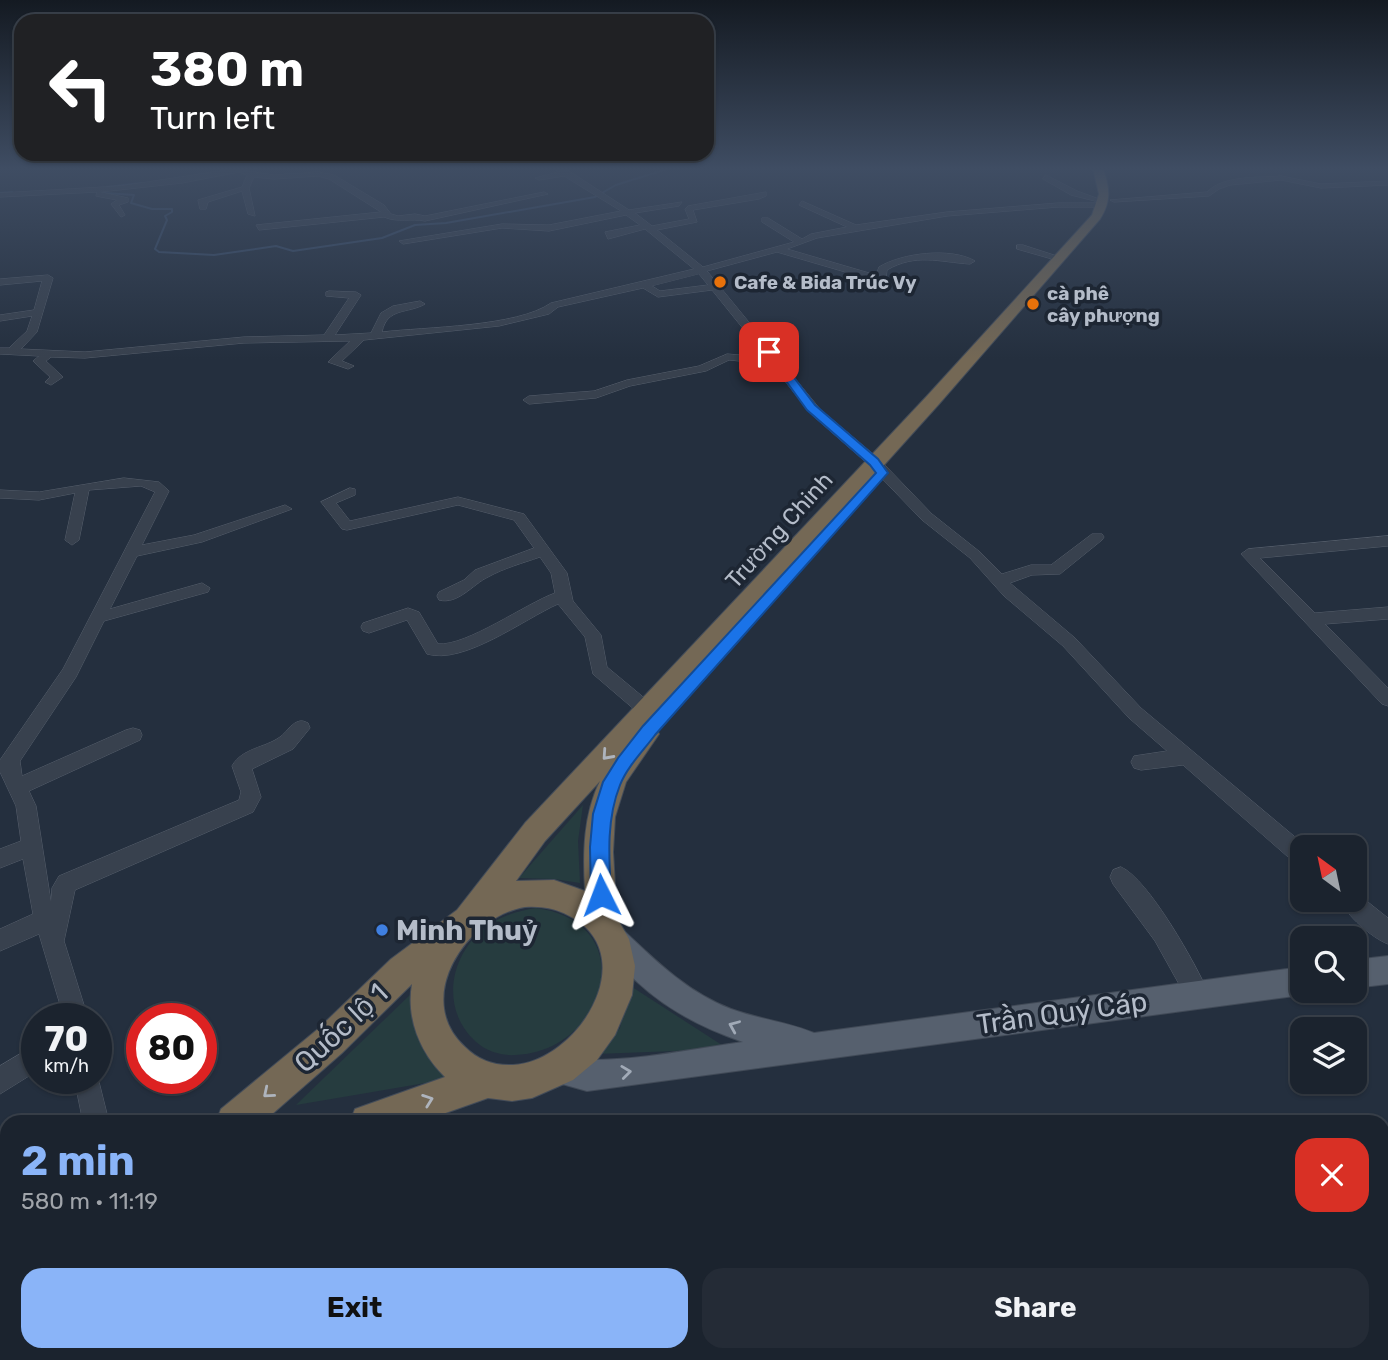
<!DOCTYPE html>
<html lang="en">
<head>
<meta charset="utf-8">
<style>
	:root { --surface:#1b232e; --page:#242b36; --text:#f1f3f6; --muted:#a0a4aa; --line:#39404a; --accent:#8ab4f8 }
	body { margin:0; font-family:Rubik,sans-serif; background:var(--page); color:var(--text); height:100vh; display:flex; flex-direction:column; font-size:26px; white-space:nowrap }
	* { box-sizing:border-box; margin:0 }
	p { font-size:23px; color:var(--muted) }
	.icon { flex:none; width:38px; height:38px; fill:none; stroke:currentColor; stroke-width:2; stroke-linecap:round; stroke-linejoin:round }
	.map { position:relative; flex:1; overflow:hidden }
	.details { position:absolute; left:0px; top:1115px; width:1390px; height:247px; display:flex; flex-direction:column; background:var(--surface); border-radius:21px 21px 0 0; box-shadow:0 2px 5px #0004,0 0 0 2px var(--line) }
	.details>* { flex:none }
	.top-card { position:absolute; left:14px; top:14px; width:700px; height:147px; border-radius:21px; box-shadow:0 2px 5px #0004,0 0 0 2px var(--line); background:#202124; color:#fff; overflow:hidden }
	.needle { width:46px; rotate:327deg }
	.controls { position:absolute; left:1290px; top:835px; display:grid; gap:14px }
	.controls a { display:grid; place-items:center; width:77px; height:77px; border-radius:14px; background:var(--surface); box-shadow:0 2px 5px #0004,0 0 0 2px var(--line); font-size:35px }
	.speed { position:absolute; left:21px; top:1003px; display:flex; gap:14px; font-size:35px; font-weight:700; text-align:center }
	.speed>* { display:grid; place-content:center; width:91px; height:91px; border-radius:50%; background:var(--surface); box-shadow:0 2px 5px #0004,0 0 0 2px var(--line); line-height:1 }
	.speed small { font-size:18px; font-weight:400 }
	.speed .limit { border:10px solid #d22; background:#fff; color:#111 }
	.pin { position:absolute; display:grid; place-items:center; width:60px; height:60px; color:#fff; margin:-30px; border-radius:14px; box-shadow:0 4px 10px #0006 }
	.me { position:absolute; width:77px; margin:-38px; rotate:357deg; stroke-linejoin:round; filter:drop-shadow(0 0 5px #0008) }
	.turn { display:flex; align-items:center; gap:24px; height:147px; padding:0 21px; font-size:32px }
	.turn .icon { width:91px; height:91px; stroke-width:2.5 }
	.turn b { display:block; font-size:49px; line-height:60px }
	.round { display:grid; place-items:center; flex:none; width:74px; height:74px; border-radius:21px; background:var(--page) }
	.summary { display:flex; align-items:center; justify-content:space-between; height:119px; padding:0 21px }
	h1 { font-size:42px; font-weight:700; line-height:52px; color:var(--accent) }
	.action { display:flex; gap:14px; margin-top:auto; padding:14px 21px }
	.action a { flex:1; height:80px; border-radius:21px; background:var(--accent); color:#111; font-size:28px; font-weight:700; line-height:80px; text-align:center }
	.action a+a { background:var(--page); color:var(--text) }
	.map>svg:first-child { display:block }
	.green { fill:#263c3f }
	.lines { fill:none; stroke-linecap:round; stroke-linejoin:round }
	.stream { stroke:#394c67; stroke-width:2 }
	.river { fill:#394c67; fill-rule:evenodd }
	.minor-casing { stroke:#565f6c; stroke-width:1 }
	.major-casing { stroke:#414a57; stroke-width:2 }
	.highway-casing { stroke:#434c59; stroke-width:2 }
	.minor { fill:#38414e; fill-rule:evenodd }
	.major { fill:#56606e; fill-rule:evenodd }
	.highway { fill:#746855; fill-rule:evenodd }
	.oneway { stroke:#aeb4bd }
	.oneway2 { stroke:#a1aab7 }
	.route { fill:#1a73e8; stroke:#114b97; stroke-width:2 }
	.food-dot { fill:#e8710a; stroke:#1d2633; stroke-width:2.5 }
	.shop-dot { fill:#3f7fe0; stroke:#1d2633; stroke-width:2.5 }
	.labels { text-anchor:middle; dominant-baseline:central; stroke-width:7; stroke-linejoin:round; paint-order:stroke }
	.far-poi-label { font-size:19px; font-weight:bold; fill:#b4bcc9; stroke:#1d2633; text-anchor:start }
	.street-label { font-size:23px; fill:#b4bcc9; stroke:#1d2633 }
	.near-poi-label { font-size:28px; font-weight:bold; fill:#b4bcc9; stroke:#1d2633; text-anchor:start }
	.near-street-label { font-size:28px; fill:#b4bcc9; stroke:#1d2633 }
</style>
</head>
<body>
<div class="map">
<svg width="1388" height="1360" viewBox="0 0 1388 1360">
	<rect width="100%" height="100%" fill="#242f3e"/>
	<g class="green">
		<polygon points="583,805 578,841 580,883 554,879 519,878"/>
		<path d="M536 908C644 923 606 1052 515 1055 504 1056 489 1052 480 1045 438 1013 448 951 491 924 505 914 519 911 536 908Z"/>
		<polygon points="629,985 728,1049 596,1054 620,1028"/>
		<path d="M413 992C417 1034 415 1050 449 1079L296 1105Z"/>
	</g>
	<g class="lines">
		<g class="stream">
			<polyline points="107,187 141,183"/>
			<polyline points="103,190 105,193 134,195 131,203 152,209 172,209 172,212 165,216 167,220 155,249 159,252 214,255 276,246 293,251 382,238 415,225 446,223 595,197 616,185 667,169"/>
			<polyline points="0,193 12,192"/>
		</g>
		<g class="river">
			<polygon points="677,1354 741,1354 739,1360 675,1360"/>
			<polygon points="1115,1354 1162,1354 1164,1360 1117,1360"/>
		</g>
		<g class="minor-casing">
			<g id="minor">
				<path d="M234 169 274 175 318 172 334 175 384 205 391 214 398 216 415 214 425 216 544 192 548 194 425 221C411 218 398 223 384 217L259 230 256 225 381 212 329 179 318 176 274 179 254 177 249 188 255 216 248 214 242 191 208 202 206 209H200L198 200 242 187 247 175 239 172 182 183 100 192 128 198V202L119 205 125 215 121 217 111 204 117 200 96 196 97 192 0 197V193L121 186Z"/>
				<path d="M555 169 569 171 629 210 682 202 679 206 635 213 652 226 689 219 685 209 688 206 766 192V196L759 199 693 210 697 222 657 230 703 267 794 242 762 222V218H768L802 239 811 234 847 227 799 205 802 201 856 225 947 212 1058 203H1107L1104 207H1058L947 216 817 238 787 249 876 275 879 267C902 253 951 247 975 261L970 264C939 262 916 253 887 270L886 278 876 281 777 252 707 271 820 409 879 459 932 514 980 552 1002 574 1031 565H1051L1092 534H1102L1104 537 1102 540 1060 574 1032 575 1010 583 1075 638 1141 708 1307 847H1302V865L1295 863 1183 765 1141 770 1134 768 1131 762 1134 756 1167 751 1129 718 1063 646 1004 596 970 558 922 520 869 465 812 415 771 364 729 360 706 371 630 386 596 398 529 404 523 400 529 396 594 391 627 380 699 366 727 354 766 357 712 290 658 297 643 288 558 307 549 314 499 326 364 340 342 361 354 366 348 369 328 362 350 341 244 343 85 358 51 357 46 361 63 377 51 385 45 382 50 377 33 361 39 356 0 354V348H9L27 331 32 316 0 321V315L34 310 42 281 0 285V279L48 275 53 278 37 332 21 349 85 352 244 337 324 335 349 298 326 296V292L329 291 356 292 361 295 335 335 371 333 381 313 393 306 420 301 425 304C408 314 387 307 382 332 425 327 517 327 551 303L694 269 645 229 608 239 605 232 640 225 626 215 549 231 502 228 403 244 399 241 502 224 549 225 621 211 564 176 539 180 535 178 558 172ZM699 274 708 285 660 291 652 286Z"/>
				<polygon points="1046,175 1077,191 1099,199 1095,201 1071,195 1043,179"/>
				<path d="M1281 176 1321 184 1388 181V185L1321 188 1281 180 1230 185 1219 189 1209 196 1114 202 1110 200 1207 192C1224 175 1258 178 1281 176Z"/>
				<polygon points="1017,245 1023,245 1063,258 1059,261 1017,249"/>
				<path d="M124 478 159 482 169 491 142 545 194 535 285 505 292 509 202 542 137 556 110 609 202 583 210 588 208 592 104 621 76 677 20 761 22 776 126 730 133 728 140 730 142 735 140 740 29 791 36 806 51 902 52 888 59 876 239 800 241 792 232 766C242 748 265 748 280 737 286 733 290 725 297 722 302 720 303 721 308 723L310 728 293 749 252 769 261 797 253 812 75 890 64 941 88 1018H64L39 934 0 951V929L33 914 23 859 0 868V849L21 841 16 806 0 772V760L63 669 155 492 141 486 89 490 79 540 72 545 65 540 75 493 39 500 0 498V490L39 492Z"/>
				<path d="M350 488 355 489V495L336 503 350 521 458 497 524 514 567 573 573 601 601 635 607 667 654 706 657 711 654 716H642L593 674 585 637 558 604C524 619 464 665 427 654L407 620 369 633 363 631 361 627 363 623 408 608 419 612 438 644C467 646 525 604 555 593L551 573 540 557C523 563 504 568 488 577 473 584 458 605 439 600L437 596 439 592 464 580 475 570 534 548 514 520 458 505 347 530 342 529 321 502Z"/>
				<polygon points="1388,536 1388,546 1260,558 1315,613 1388,607 1388,619 1325,624 1388,688 1388,706 1382,704 1241,554 1248,549"/>
				<path d="M1121 867C1148 878 1197 966 1209 994L1205 1002 1197 1006 1189 1002 1155 941 1113 884 1110 877 1113 870Z"/>
				<path d="M1354 891 1388 918V944C1372 938 1346 915 1340 900H1354Z"/>
				<polygon points="37,1044 37,1071 0,1094 0,1066"/>
				<polygon points="96,1070 109,1122 83,1122 74,1078 96,1078"/>
			</g>
		</g>
		<g class="major-casing">
			<g id="major">
				<path d="M613 926 623 930C656 961 687 992 731 1009 758 1019 788 1022 814 1033L1302 967V990H1312L1302 995 587 1091 548 1080 544 1069 548 1058C564 1052 574 1061 590 1060 641 1060 693 1049 743 1042 696 1026 657 1004 623 968 614 959 605 951 599 939L603 930Z"/>
				<polygon points="1388,956 1388,984 1354,988 1354,960"/>
			</g>
		</g>
		<g class="highway-casing">
			<g id="highway">
				<path d="M1093 169H1103C1110 188 1111 202 1100 219L939 404 650 725 655 727 659 734 626 782 615 817 613 852 617 918 629 939 635 966 632 995 615 1035 597 1060 573 1080 532 1098 512 1101 488 1098 420 1122H350L355 1109 445 1077C420 1053 406 1018 412 984L342 1053 263 1122H216L221 1109 318 1029 391 959 457 910 525 823 927 396 1092 215 1099 194ZM600 781C583 816 583 853 585 891L554 880 516 881 545 841ZM525 907C545 906 558 909 575 919 641 961 576 1062 513 1065 494 1066 478 1060 465 1047 412 999 466 917 525 907Z"/>
				<polygon points="7,1286 7,1331 0,1334 0,1289"/>
				<polygon points="7,1336 7,1354 37,1354 34,1360 0,1360 0,1338"/>
			</g>
		</g>
		<use href="#minor" class="minor"/>
		<use href="#major" class="major"/>
		<use href="#highway" class="highway"/>
	</g>
	<defs><path id="oneway-chevron" d="M-2-3.5L2.5 0L-2 3.5" fill="none" stroke-width="1.6" stroke-linecap="round" stroke-linejoin="round" transform="scale(1.75)"/></defs>
	<g class="oneway">
		<use href="#oneway-chevron" transform="translate(607 755) rotate(132)"/>
		<use href="#oneway-chevron" transform="translate(268 1093) rotate(140)"/>
		<use href="#oneway-chevron" transform="translate(428 1100) rotate(-20)"/>
	</g>
	<g class="oneway2">
		<use href="#oneway-chevron" transform="translate(734 1026) rotate(-157)"/>
		<use href="#oneway-chevron" transform="translate(626 1072) rotate(-7)"/>
	</g>
	<linearGradient id="sky" x2="0" y2="1"><stop stop-color="#141a22"/><stop offset="0.47" stop-color="#3f4d63"/><stop offset="1" stop-color="#3f4d63" stop-opacity="0"/></linearGradient>
	<rect width="1388" height="359" fill="url(#sky)"/>
	<path class="route" d="M766 350H773L815 405 878 459 888 473 655 735C643 751 627 767 620 785 606 820 609 858 611 895L608 902 601 904 594 902 591 895 590 847 593 814 603 782 618 758 643 726 876 473 870 465 807 410 765 352Z"/>
	<g class="food-dot">
		<circle cx="720" cy="282" r="7"/>
		<circle cx="1033" cy="304" r="7"/>
	</g>
	<circle class="shop-dot" cx="382" cy="930" r="7"/>
	<g class="labels">
		<g class="far-poi-label">
			<text x="734" y="282">Cafe &amp; Bida Trúc Vy</text>
			<text x="1047" y="293">cà phê<tspan x="1047" dy="22">cây phượng</tspan></text>
		</g>
		<g class="street-label">
			<text transform="translate(779 530) rotate(-48)">Trường Chinh</text>
		</g>
		<g class="near-poi-label">
			<text x="396" y="930">Minh Thuỷ</text>
		</g>
		<g class="near-street-label">
			<text transform="translate(1062 1013) rotate(-8)">Trần Quý Cáp</text>
			<text transform="translate(341 1028) rotate(-43)">Quốc lộ 1</text>
		</g>
	</g>
</svg>
<div class="controls">
<a><svg class="needle" viewBox="-14 -14 28 28"><path d="M0-13l5 13h-10z" fill="#e53935"/><path d="M0 13l5-13h-10z" fill="#a0a4aa"/></svg></a>
<a><svg class="icon" aria-label="search" viewBox="0 0 24 24"><circle cx="10" cy="10" r="6"/><path d="M15 15l6 6"/></svg></a>
<a><svg class="icon" aria-label="layers" viewBox="0 0 24 24"><path d="M12 4l9 5-9 5-9-5zM3 14l9 5 9-5"/></svg></a>
</div>
<div class="speed"><div>70<small>km/h</small></div><div class="limit">80</div></div>
<div class="pin" style="left:769px;top:352px;background:#d93025"><svg class="icon" aria-label="arrive" viewBox="0 0 24 24"><path d="M6 21V4h12l-3 4 3 4H6"/></svg></div>
<svg class="me" style="left:601px;top:895px" viewBox="-20 -20 40 40"><path d="M0-17L14 15 0 8-14 15z" fill="#1a73e8" stroke="#fff" stroke-width="4"/></svg>
<div class="top-card">
<div class="turn"><svg class="icon" aria-label="left" viewBox="0 0 24 24"><path d="M17 20v-9H6M10 6l-5 5 5 5"/></svg><div><b>380 m</b>Turn left</div></div>
</div>
<section class="details">
<div class="summary"><div><h1>2 min</h1><p>580 m · 11:19</p></div><a class="round" style="background:#d93025;color:#fff"><svg class="icon" aria-label="close" viewBox="0 0 24 24"><path d="M6 6l12 12M18 6L6 18"/></svg></a></div>
<div class="action"><a>Exit</a><a>Share</a></div>
</section>
</div>
</body>
</html>
